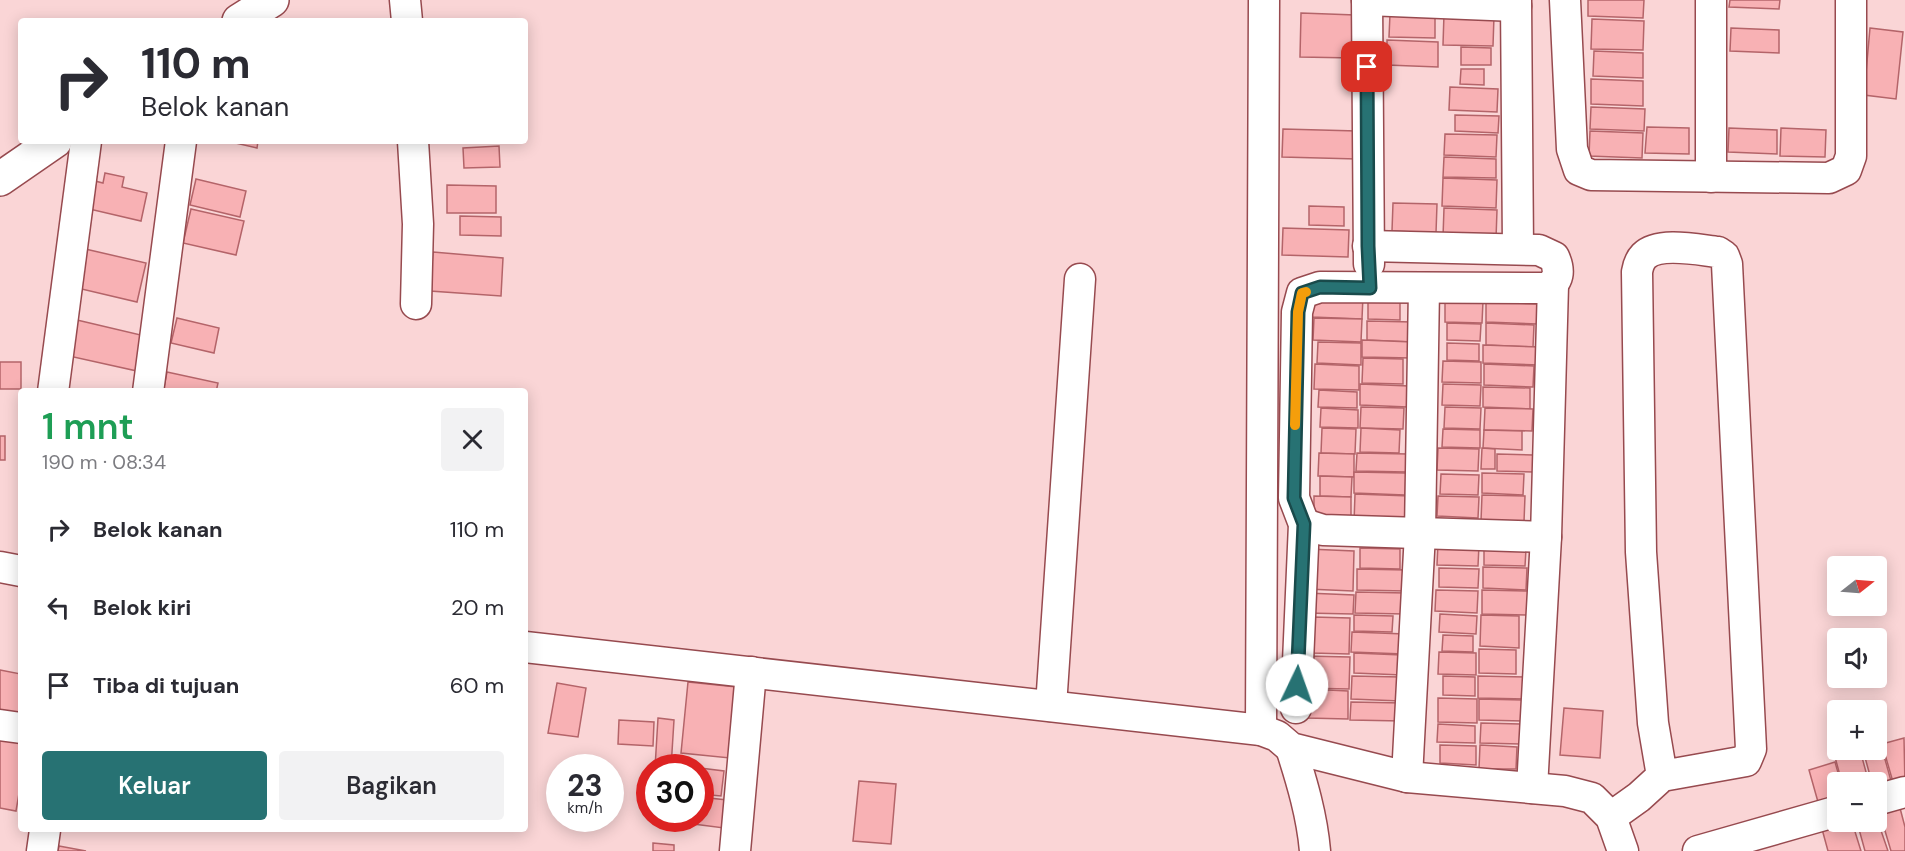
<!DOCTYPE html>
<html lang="id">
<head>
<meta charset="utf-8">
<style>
	:root { --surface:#fff; --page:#f2f2f3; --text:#2b2b33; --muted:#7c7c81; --accent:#277273 }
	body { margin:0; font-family:"DM Sans",sans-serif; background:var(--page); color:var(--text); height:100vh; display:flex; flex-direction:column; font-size:22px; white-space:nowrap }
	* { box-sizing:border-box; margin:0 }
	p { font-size:20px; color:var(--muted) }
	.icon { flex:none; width:33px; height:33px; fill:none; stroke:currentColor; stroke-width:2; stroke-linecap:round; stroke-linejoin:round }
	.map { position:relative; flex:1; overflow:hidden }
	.panel { position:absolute; left:18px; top:388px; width:510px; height:444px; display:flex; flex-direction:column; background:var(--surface); border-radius:6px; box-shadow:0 3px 15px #0003 }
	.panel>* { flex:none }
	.top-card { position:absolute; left:18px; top:18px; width:510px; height:126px; border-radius:6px; box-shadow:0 3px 15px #0003; background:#fff; color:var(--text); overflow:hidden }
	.needle { width:39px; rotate:73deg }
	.tools { position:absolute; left:1827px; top:556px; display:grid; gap:12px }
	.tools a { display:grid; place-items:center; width:60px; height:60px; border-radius:6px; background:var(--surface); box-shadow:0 3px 15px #0003; font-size:30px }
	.speed { position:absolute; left:546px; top:754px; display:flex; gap:12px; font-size:30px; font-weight:700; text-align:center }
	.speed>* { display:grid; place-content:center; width:78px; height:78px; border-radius:50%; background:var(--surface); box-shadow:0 3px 15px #0003; line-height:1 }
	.speed small { font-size:15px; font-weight:400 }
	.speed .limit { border:9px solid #d22; background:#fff; color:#111 }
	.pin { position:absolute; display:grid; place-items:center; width:51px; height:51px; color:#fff; margin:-26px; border-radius:12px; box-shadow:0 3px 9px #0006 }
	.me { position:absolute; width:66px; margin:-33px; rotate:3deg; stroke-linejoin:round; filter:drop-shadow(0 0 4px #0008) }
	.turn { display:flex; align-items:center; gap:21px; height:126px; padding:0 24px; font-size:27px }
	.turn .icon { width:78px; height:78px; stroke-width:2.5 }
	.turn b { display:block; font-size:42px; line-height:51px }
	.round { display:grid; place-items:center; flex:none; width:63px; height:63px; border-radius:6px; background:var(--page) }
	.headline { display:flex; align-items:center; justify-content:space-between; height:102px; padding:0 24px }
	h1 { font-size:36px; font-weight:600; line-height:45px; color:#1e9e55 }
	.cta { display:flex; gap:12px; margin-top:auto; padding:12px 24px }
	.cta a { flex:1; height:69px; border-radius:6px; background:var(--accent); color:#fff; font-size:24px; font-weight:600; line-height:69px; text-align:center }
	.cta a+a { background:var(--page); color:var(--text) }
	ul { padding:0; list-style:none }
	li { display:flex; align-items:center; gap:18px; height:78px; padding:0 24px }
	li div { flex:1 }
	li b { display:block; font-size:22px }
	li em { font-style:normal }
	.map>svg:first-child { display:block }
	.building { fill:#f8b1b4; stroke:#b46469; stroke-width:1.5 }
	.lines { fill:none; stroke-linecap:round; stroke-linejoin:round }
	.minor-casing { stroke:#974a4f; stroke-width:33 }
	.highway-casing { stroke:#974a4f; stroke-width:36 }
	.minor { stroke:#fff; stroke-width:30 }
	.highway { stroke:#fff; stroke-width:33 }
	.route-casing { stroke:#194a4b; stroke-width:15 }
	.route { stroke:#277273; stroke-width:10 }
	.slow { stroke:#f59e0b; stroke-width:10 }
</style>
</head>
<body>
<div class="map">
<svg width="1905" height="851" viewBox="0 0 1905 851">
	<rect width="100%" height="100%" fill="#fad5d6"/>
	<g class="building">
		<polygon points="1588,0 1644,0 1643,18 1588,16"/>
		<polygon points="1730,0 1780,0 1779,9 1729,7"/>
		<polygon points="1301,13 1355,15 1354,58 1300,57"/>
		<polygon points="1390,14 1435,16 1435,38 1389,37"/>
		<polygon points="1444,14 1494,16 1493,46 1443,45"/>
		<polygon points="1592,19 1644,21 1643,50 1591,49"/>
		<polygon points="1731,28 1779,30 1779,53 1730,51"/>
		<polygon points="1870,28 1903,32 1896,99 1864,95"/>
		<polygon points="1387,40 1438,42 1438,67 1387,65"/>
		<polygon points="1461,47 1491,48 1491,65 1461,65"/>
		<polygon points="1594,51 1643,53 1643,78 1593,76"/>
		<polygon points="1461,69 1484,69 1484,85 1460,84"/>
		<polygon points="1591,79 1643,81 1643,106 1591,104"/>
		<polygon points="1450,87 1498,89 1497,112 1449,110"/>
		<polygon points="1591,107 1645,109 1644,131 1590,129"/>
		<polygon points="1455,115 1499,116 1498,133 1455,131"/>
		<polygon points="1647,127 1689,128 1689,154 1645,153"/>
		<polygon points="1729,128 1777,130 1777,154 1728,152"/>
		<polygon points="1781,128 1826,130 1825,157 1780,156"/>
		<polygon points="1283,129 1357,131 1357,159 1282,157"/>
		<polygon points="1590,131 1643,133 1642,158 1589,156"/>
		<polygon points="1445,134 1497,135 1496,157 1444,155"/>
		<polygon points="227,141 258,141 257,148"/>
		<polygon points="499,146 500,167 464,168 463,148"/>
		<polygon points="1444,157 1496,159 1496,178 1443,177"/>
		<polygon points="105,173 124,177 122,187 147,193 141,221 85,208 91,180 103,183"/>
		<polygon points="1443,178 1497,180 1496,208 1442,206"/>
		<polygon points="196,179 246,191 240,217 190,205"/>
		<polygon points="447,185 496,186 496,213 447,213"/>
		<polygon points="1393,203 1437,204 1436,233 1392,231"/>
		<polygon points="1309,206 1344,207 1344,226 1309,225"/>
		<polygon points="1444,208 1497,210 1496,239 1443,237"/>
		<polygon points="191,209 244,221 236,255 183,243"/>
		<polygon points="460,216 501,217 501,236 460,235"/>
		<polygon points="1283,228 1349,230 1348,257 1282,255"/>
		<polygon points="81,248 146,263 137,302 73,287"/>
		<polygon points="433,252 503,258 501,296 430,291"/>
		<polygon points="1313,295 1363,296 1362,319 1312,317"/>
		<polygon points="1368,300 1400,301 1400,320 1368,319"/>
		<polygon points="1445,300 1483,301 1482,323 1445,322"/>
		<polygon points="1486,302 1539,304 1538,324 1486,322"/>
		<polygon points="177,318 219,328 214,353 171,343"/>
		<polygon points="1314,318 1362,319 1361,342 1313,340"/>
		<polygon points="77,320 145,336 137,371 69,356"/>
		<polygon points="1367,321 1413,322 1412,342 1367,340"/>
		<polygon points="1447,323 1481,324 1480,341 1447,340"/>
		<polygon points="1486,323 1534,325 1533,347 1486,345"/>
		<polygon points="1362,340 1413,342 1412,358 1362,357"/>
		<polygon points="1318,342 1361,343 1361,365 1317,363"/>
		<polygon points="1447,343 1479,344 1479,361 1447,360"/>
		<polygon points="1483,345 1540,347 1539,365 1483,363"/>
		<polygon points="1363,358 1403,359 1403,384 1362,383"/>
		<polygon points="1443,361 1481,362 1481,383 1442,382"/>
		<rect x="0" y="362" width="21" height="27"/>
		<polygon points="1315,364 1359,366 1359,390 1314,389"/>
		<polygon points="1484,364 1534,366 1533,387 1484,385"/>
		<polygon points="167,372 218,383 216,392 163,392"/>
		<polygon points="1360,384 1409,386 1408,407 1360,405"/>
		<polygon points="1443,384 1481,385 1480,406 1442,405"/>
		<polygon points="1483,387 1530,388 1530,409 1483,407"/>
		<polygon points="1319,390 1357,392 1357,408 1318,407"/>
		<polygon points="1361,407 1404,408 1403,429 1360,428"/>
		<polygon points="1445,407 1481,408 1480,429 1444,428"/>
		<polygon points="1321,408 1358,410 1358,428 1320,427"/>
		<polygon points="1485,408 1533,409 1532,431 1484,430"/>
		<polygon points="1322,428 1356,429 1355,454 1321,453"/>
		<polygon points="1361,428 1400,430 1399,453 1360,452"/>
		<polygon points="1443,429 1480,430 1480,448 1442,447"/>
		<polygon points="1484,430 1522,431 1522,450 1483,448"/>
		<rect x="0" y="436" width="5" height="24"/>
		<polygon points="1438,448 1479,449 1478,471 1437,470"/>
		<polygon points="1482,448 1495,449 1495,469 1481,469"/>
		<polygon points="1319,453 1354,454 1354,477 1318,476"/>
		<polygon points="1357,453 1408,454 1407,472 1356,471"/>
		<polygon points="1497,454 1533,455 1533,472 1497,471"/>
		<polygon points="1354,472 1406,473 1405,495 1354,493"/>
		<polygon points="1482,473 1524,474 1523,495 1482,493"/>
		<polygon points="1441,474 1479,475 1478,495 1440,494"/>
		<polygon points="1320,476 1352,477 1351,497 1320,496"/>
		<polygon points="1355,494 1410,496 1409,525 1354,523"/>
		<polygon points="1482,495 1525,496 1524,522 1481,521"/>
		<polygon points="1314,496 1351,497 1351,522 1314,520"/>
		<polygon points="1438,496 1479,497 1478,518 1437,516"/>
		<polygon points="1438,543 1479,545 1478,566 1437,565"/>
		<polygon points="1484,547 1526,549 1525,566 1484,565"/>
		<polygon points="1360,548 1400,549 1400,569 1360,568"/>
		<polygon points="1308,549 1354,551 1353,591 1307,589"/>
		<polygon points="1483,567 1527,568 1526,590 1483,588"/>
		<polygon points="1439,568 1479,569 1478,588 1439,587"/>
		<polygon points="1357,569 1407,570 1406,591 1357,590"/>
		<polygon points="1436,590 1478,591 1477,613 1435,611"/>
		<polygon points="1482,590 1529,591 1529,615 1482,614"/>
		<polygon points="1356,592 1406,593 1405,614 1355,613"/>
		<polygon points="1306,593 1354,595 1353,614 1305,613"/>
		<polygon points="1440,614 1477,616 1476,634 1439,632"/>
		<polygon points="1354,615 1393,616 1392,632 1354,631"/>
		<polygon points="1481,615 1519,616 1519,648 1480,646"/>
		<polygon points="1313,617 1350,618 1349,654 1312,653"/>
		<polygon points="1352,632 1405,634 1404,654 1351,652"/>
		<polygon points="1443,635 1473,636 1473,652 1442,651"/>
		<polygon points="1479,649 1516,650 1516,674 1479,673"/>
		<polygon points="1439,652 1476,653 1476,675 1438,674"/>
		<polygon points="1354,653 1402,655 1402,675 1354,673"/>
		<polygon points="1304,656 1350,657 1349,689 1303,688"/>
		<polygon points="0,670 21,674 21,718 0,713"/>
		<polygon points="1352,676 1401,677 1400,701 1351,699"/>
		<polygon points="1443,676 1475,677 1475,696 1443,695"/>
		<polygon points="1478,676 1530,677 1530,699 1478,698"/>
		<polygon points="688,682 737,687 730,758 681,753"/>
		<polygon points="557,683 586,688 578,737 548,733"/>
		<polygon points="1308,689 1348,691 1348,719 1307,718"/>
		<polygon points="1438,698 1477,699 1477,723 1438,722"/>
		<polygon points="1479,699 1523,700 1523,721 1479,720"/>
		<polygon points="1351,702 1403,703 1402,721 1350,720"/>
		<polygon points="1564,708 1603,711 1600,758 1560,755"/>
		<polygon points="658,718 674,720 671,768 655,768"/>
		<polygon points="619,720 654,722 653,746 618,744"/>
		<polygon points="1481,723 1520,724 1520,744 1480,743"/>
		<polygon points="1438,724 1475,726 1475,743 1437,742"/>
		<polygon points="0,736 21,739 21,782 16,811 0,808"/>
		<polygon points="1904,738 1905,786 1895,789 1882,744"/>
		<polygon points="1440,745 1476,746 1476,765 1440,763"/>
		<polygon points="1480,745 1517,747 1516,769 1479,769"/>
		<polygon points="1881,745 1893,788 1876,793 1876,783 1872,783 1863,750 1876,750 1876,746"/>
		<polygon points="1860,750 1869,783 1842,783 1835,757"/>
		<polygon points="1835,762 1841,783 1838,783 1838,804 1820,809 1809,770"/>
		<polygon points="700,768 724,771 721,796 700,794"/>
		<polygon points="859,781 896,784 891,844 853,841"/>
		<polygon points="700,797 727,800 724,828 678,822 679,819 700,819"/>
		<polygon points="1900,808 1905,827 1905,851 1891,851 1880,814"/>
		<polygon points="1876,816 1888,851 1865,851 1857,822 1876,822"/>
		<polygon points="1846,822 1852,822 1861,851 1828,851 1822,829"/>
		<polygon points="653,843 674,845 674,851 653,851"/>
		<polygon points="59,846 86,851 58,851"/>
	</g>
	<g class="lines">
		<g class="minor-casing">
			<g id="minor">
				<polyline points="405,0 407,21"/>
				<polyline points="1367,0 1369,264"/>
				<polyline points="1367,0 1516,6"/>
				<polyline points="1516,0 1518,249"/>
				<polyline points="1565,0 1572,149 1579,170 1591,175 1829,178 1846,170 1851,156 1851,0"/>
				<polyline points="413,141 418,224 416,304"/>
				<polyline points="1711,177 1711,0"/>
				<polyline points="53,392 86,141"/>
				<polyline points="148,392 181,141"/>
				<polyline points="1304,524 1323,530 1546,537"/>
				<polyline points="0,567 21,571"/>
				<polyline points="525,647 1261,730 1277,736 1291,748 1407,777 1565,791 1592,798 1611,817 1623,851"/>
				<polyline points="1051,706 1080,279"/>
				<path d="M1296 708 1304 524 1294 498 1297 312 1302 293 1320 287 1545 288C1560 282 1560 270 1554 257L1539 250 1368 246"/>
				<polyline points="0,725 21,728"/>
				<polyline points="1261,730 1264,0"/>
				<path d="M1291 748C1302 782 1312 816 1315 851"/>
				<polyline points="1407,777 1420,533 1424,288"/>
				<polyline points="1532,788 1546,537 1553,285"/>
				<polyline points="1876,800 1905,792"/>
				<path d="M1611 817 1639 797 1662 776 1746 761 1751 749 1727 264 1724 256 1718 252C1699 250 1659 241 1644 256 1640 260 1638 266 1637 272L1641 552 1653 723 1662 776"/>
				<polyline points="42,851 45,830"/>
				<polyline points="735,851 751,672"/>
				<polyline points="1698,851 1838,811"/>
			</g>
		</g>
		<g class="highway-casing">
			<g id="highway">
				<polyline points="239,21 272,0"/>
				<polyline points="0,179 55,141"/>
			</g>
		</g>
		<use href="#minor" class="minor"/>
		<use href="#highway" class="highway"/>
	</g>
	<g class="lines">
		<g class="route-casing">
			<polyline id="route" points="1297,685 1304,524 1294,498 1298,312 1302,293 1320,287 1370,288 1368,246 1367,67"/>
		</g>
		<use href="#route" class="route"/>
		<polyline class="slow" points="1295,425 1298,312 1302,293 1306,292"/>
	</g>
</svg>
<div class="tools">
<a><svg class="needle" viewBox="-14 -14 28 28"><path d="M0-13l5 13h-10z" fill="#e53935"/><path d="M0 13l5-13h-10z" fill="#7c7c81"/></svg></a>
<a><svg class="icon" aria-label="sound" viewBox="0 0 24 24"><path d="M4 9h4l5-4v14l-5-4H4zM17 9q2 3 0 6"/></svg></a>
<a>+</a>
<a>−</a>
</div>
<div class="speed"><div>23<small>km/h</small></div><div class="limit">30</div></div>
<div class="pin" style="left:1367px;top:67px;background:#d93025"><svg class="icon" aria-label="arrive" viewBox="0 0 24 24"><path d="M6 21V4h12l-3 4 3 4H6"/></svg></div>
<svg class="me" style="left:1297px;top:685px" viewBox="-20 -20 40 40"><circle r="19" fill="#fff"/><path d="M0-13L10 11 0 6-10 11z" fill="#277273"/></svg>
<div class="top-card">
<div class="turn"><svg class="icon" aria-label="right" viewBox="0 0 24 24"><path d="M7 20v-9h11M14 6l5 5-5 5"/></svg><div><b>110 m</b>Belok kanan</div></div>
</div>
<section class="panel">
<div class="headline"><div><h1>1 mnt</h1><p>190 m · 08:34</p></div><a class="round"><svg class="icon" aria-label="close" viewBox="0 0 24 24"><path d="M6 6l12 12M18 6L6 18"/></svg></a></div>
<ul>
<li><svg class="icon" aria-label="right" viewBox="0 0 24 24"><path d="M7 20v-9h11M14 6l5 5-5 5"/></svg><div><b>Belok kanan</b></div><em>110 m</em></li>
<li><svg class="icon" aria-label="left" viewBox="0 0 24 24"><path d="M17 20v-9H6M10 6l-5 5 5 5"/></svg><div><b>Belok kiri</b></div><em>20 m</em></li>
<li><svg class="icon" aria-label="arrive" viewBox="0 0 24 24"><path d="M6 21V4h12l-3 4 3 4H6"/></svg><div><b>Tiba di tujuan</b></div><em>60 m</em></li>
</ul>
<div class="cta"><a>Keluar</a><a>Bagikan</a></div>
</section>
</div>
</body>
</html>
